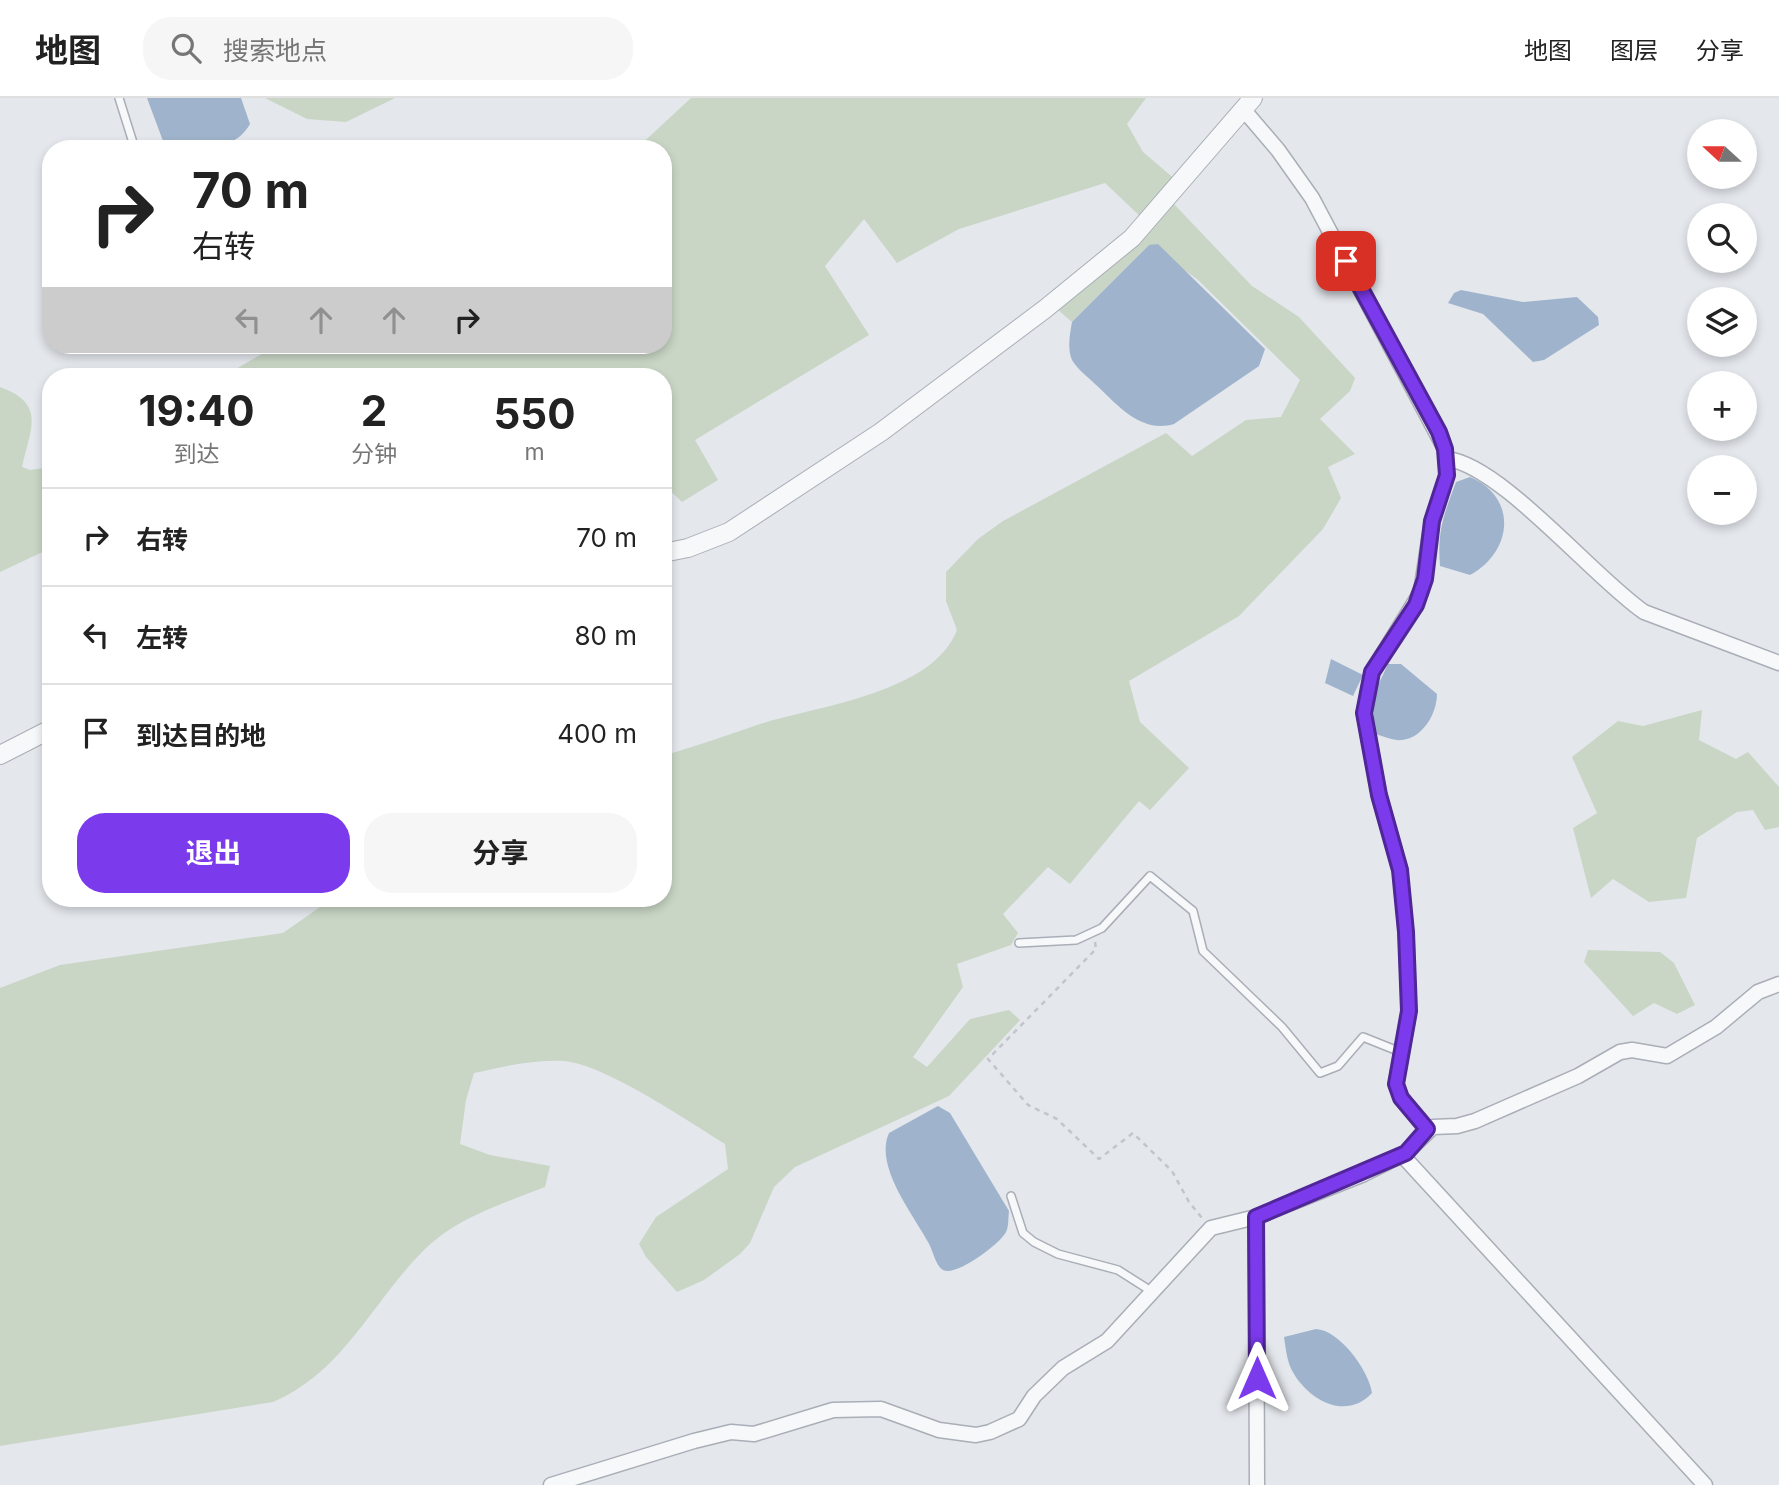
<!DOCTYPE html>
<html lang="zh">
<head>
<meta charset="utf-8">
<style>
	:root { --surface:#fff; --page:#f6f6f6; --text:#222; --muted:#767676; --line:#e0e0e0; --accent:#7c3aed }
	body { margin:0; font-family:Inter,"Noto Sans SC",sans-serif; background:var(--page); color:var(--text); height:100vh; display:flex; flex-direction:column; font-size:26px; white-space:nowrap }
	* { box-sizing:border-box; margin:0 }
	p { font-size:23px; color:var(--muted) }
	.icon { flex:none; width:38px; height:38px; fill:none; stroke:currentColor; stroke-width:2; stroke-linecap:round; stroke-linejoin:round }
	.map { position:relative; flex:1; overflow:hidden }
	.panel { position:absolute; left:42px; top:270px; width:630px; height:539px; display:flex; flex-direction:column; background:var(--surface); border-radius:28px; box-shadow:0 4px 10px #0003 }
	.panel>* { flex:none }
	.guide { position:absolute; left:42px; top:42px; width:630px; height:214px; border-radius:28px; box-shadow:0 4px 10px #0003; background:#fff; color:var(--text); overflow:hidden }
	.needle { width:46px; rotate:291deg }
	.buttons { position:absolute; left:1687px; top:21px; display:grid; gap:14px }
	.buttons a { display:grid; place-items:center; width:70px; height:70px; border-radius:50%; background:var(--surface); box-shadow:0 4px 10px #0003; font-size:35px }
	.pin { position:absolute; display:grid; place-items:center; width:60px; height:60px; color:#fff; margin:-30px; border-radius:14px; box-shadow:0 4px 10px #0006 }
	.me { position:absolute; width:77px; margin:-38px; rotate:0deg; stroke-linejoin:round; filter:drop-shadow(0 0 5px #0008) }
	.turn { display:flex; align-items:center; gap:24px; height:147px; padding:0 35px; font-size:32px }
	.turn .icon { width:91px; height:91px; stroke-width:2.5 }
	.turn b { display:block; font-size:49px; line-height:60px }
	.lanes { display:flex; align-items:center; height:66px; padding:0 35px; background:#0003; justify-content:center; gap:35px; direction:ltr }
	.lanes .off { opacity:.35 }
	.eta { display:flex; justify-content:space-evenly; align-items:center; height:119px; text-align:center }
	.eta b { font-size:42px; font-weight:700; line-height:49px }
	.button { display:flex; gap:14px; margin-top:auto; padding:14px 35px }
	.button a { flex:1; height:80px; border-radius:28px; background:var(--accent); color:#fff; font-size:28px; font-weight:700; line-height:80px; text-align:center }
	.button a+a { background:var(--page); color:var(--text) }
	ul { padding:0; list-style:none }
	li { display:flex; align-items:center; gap:21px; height:98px; padding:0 35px; border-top:2px solid var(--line) }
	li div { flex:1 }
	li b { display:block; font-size:26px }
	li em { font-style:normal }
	header { display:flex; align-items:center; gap:42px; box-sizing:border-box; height:98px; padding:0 35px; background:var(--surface); border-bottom:2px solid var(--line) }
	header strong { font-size:33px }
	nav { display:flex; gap:38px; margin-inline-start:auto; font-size:24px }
	.search { width:490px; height:63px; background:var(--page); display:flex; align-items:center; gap:18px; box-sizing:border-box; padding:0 24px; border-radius:28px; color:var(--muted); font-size:26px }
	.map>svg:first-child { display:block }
	.green { fill:#c9d6c5 }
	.water { fill:#9fb4cc }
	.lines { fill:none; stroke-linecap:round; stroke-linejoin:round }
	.service-casing { stroke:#a9aeb7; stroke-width:10 }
	.minor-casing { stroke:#a9aeb7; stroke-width:17 }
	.tertiary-casing { stroke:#a9aeb7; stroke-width:20 }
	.path { stroke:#c2c5cb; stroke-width:2.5; stroke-dasharray:5 5; stroke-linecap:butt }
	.service { stroke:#f7f8fa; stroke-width:7 }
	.minor { stroke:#f7f8fa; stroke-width:14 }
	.tertiary { stroke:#f7f8fa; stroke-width:18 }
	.route-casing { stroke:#51269a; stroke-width:18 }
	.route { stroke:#7c3aed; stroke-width:12 }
</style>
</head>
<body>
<header>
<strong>地图</strong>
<div class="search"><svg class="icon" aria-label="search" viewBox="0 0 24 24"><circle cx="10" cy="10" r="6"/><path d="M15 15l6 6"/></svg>搜索地点</div>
<nav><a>地图</a><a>图层</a><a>分享</a></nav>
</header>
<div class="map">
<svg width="1779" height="1387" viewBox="0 0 1779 1387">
	<rect width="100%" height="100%" fill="#e4e7ec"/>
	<g class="green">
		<polygon points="265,0 395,0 346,24 307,21"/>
		<polygon points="691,0 1146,0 1127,26 1143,54 1177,83 1143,121 1105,85 959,131 897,165 864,121 825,168 869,237 695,342 718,382 682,404 663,386 663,278 224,278 277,247 663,247 663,51 636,51"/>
		<path d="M1172 104 1252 188 1299 219 1355 280 1350 293 1320 321 1355 356 1328 369 1341 400 1323 431 1239 518 1129 583 1140 624 1189 670 1150 712 1139 703 1070 786 1048 769 1003 816 1018 835 1011 847 957 866 963 889 913 959 927 969 970 921 1009 912 1020 922 949 998 795 1069 774 1089 750 1145 740 1156 704 1182 677 1194 646 1159 639 1146 656 1119 728 1071 725 1046C688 1023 604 966 564 963 534 961 502 969 474 975L466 1002 460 1046 490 1057 550 1068 545 1089C502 1106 455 1120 422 1154 371 1206 343 1274 273 1304L0 1348V890L60 867 283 835 333 800H423L426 803 442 800H663V658C696 648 728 637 760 626 818 608 933 595 957 532L946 503V474L978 441 1003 423 1166 335 1192 358 1246 322 1281 319 1300 282 1197 181 1149 147 1072 224 1057 211Z"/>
		<path d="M0 289C47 306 30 331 22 369L30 372 51 369V450L0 474Z"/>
		<polygon points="1702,612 1699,642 1736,661 1748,654 1779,689 1779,729 1765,732 1753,712 1737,714 1697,740 1686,800 1649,804 1613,781 1591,800 1573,730 1597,715 1572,659 1618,623 1643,628"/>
		<polygon points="1588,852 1660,854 1674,865 1695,907 1677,916 1654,905 1633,918 1584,864"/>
	</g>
	<g class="water">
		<path d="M147 0H241L250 26C233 56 195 51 166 51Z"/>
		<path d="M1158 146 1265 251 1259 268 1174 326C1140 336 1117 306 1095 286 1088 279 1077 271 1072 262 1067 251 1070 235 1072 224L1149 147Z"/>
		<polygon points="1461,192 1523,204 1577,199 1598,219 1599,227 1544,262 1533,264 1483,216 1448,205 1454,195"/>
		<path d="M1470 379C1518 399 1513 454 1470 477L1440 468C1437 433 1444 416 1456 384Z"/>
		<polygon points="1331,561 1363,577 1353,598 1325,585"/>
		<path d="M1388 566H1401L1437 596C1437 615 1423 640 1402 642 1394 643 1383 638 1375 636L1372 600Z"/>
		<path d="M938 1008 950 1015 1009 1113C1008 1120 1009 1128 1006 1134 1000 1146 956 1179 943 1172 935 1167 933 1152 928 1144 913 1116 874 1068 889 1035Z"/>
		<path d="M1316 1231C1339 1232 1369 1272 1372 1295 1347 1322 1311 1304 1294 1276 1287 1265 1286 1252 1284 1239Z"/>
	</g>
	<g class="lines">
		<g class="service-casing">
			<g id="service">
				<polyline points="119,0 135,51"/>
				<polyline points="1019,845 1076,842 1102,830 1150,778 1193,813 1203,853 1282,929 1320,975 1338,968 1363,939 1403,955"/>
				<polyline points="1011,1098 1023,1135 1034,1144 1058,1156 1118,1172 1151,1193"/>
			</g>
		</g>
		<g class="minor-casing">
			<g id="minor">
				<polyline points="1243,11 1278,52 1312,100 1445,351 1447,377 1432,423 1421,494 1372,574 1364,615 1379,697 1400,772 1406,834 1409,913 1396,986 1401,1000 1428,1031"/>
				<path d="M1447 361C1501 367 1594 480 1644 514L1779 565"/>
				<polyline points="1402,1057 1705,1387"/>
				<polyline points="1256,1119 1257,1387"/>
				<polyline points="551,1387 694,1343 731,1334 754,1336 833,1312 881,1311 939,1332 976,1337 990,1334 1019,1321 1034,1298 1063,1270 1107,1243 1211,1130 1256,1119 1364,1076 1406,1055 1433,1029 1457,1028 1475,1023 1578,978 1620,954 1632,952 1667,958 1716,929 1758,894 1779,886"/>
			</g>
		</g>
		<g class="tertiary-casing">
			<g id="tertiary">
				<polyline points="663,455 688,450 729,434 881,334 1045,211 1132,140 1253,0"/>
				<polyline points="0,657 51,631"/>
			</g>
		</g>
		<polyline class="path" points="1095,844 1096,851 988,961 1028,1007 1057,1021 1099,1061 1133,1035 1172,1073 1189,1104 1202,1120"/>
		<use href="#service" class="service"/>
		<use href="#minor" class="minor"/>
		<use href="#tertiary" class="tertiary"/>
	</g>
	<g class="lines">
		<g class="route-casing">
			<polyline id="route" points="1257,1280 1256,1119 1406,1055 1427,1031 1401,1000 1396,986 1409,913 1406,834 1400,772 1379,697 1364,615 1372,574 1416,507 1425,481 1432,423 1447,377 1445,351 1439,334 1346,163"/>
		</g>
		<use href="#route" class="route"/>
	</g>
</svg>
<div class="buttons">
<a><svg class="needle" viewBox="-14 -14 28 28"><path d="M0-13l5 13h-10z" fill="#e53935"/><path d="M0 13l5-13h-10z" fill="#767676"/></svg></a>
<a><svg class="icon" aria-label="search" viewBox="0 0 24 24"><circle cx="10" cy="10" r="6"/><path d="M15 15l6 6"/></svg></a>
<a><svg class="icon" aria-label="layers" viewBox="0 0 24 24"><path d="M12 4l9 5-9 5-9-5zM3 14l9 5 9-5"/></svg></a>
<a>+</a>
<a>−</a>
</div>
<div class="pin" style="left:1346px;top:163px;background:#d93025"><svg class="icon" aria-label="arrive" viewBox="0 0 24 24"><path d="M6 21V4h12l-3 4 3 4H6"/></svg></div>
<svg class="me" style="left:1257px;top:1280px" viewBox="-20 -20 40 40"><path d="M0-17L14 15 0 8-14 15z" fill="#7c3aed" stroke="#fff" stroke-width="4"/></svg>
<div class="guide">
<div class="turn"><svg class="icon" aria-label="right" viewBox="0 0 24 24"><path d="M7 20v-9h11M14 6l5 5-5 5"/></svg><div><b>70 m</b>右转</div></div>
<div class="lanes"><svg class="icon off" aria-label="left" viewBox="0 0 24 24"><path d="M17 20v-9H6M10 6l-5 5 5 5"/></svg><svg class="icon off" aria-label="ahead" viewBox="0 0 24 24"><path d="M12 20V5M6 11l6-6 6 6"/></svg><svg class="icon off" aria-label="ahead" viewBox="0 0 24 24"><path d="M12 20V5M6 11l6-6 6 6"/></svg><svg class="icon" aria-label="right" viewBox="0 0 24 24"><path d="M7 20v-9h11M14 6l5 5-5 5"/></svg></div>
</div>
<section class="panel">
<div class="eta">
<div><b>19:40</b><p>到达</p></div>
<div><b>2</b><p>分钟</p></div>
<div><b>550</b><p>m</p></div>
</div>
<ul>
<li><svg class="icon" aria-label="right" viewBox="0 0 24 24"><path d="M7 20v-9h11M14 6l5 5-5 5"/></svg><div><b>右转</b></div><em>70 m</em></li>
<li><svg class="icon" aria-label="left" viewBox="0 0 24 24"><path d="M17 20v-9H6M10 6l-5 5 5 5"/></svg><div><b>左转</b></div><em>80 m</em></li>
<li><svg class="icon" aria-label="arrive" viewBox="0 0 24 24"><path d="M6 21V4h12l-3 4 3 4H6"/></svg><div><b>到达目的地</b></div><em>400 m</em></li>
</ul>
<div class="button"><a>退出</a><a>分享</a></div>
</section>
</div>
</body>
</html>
